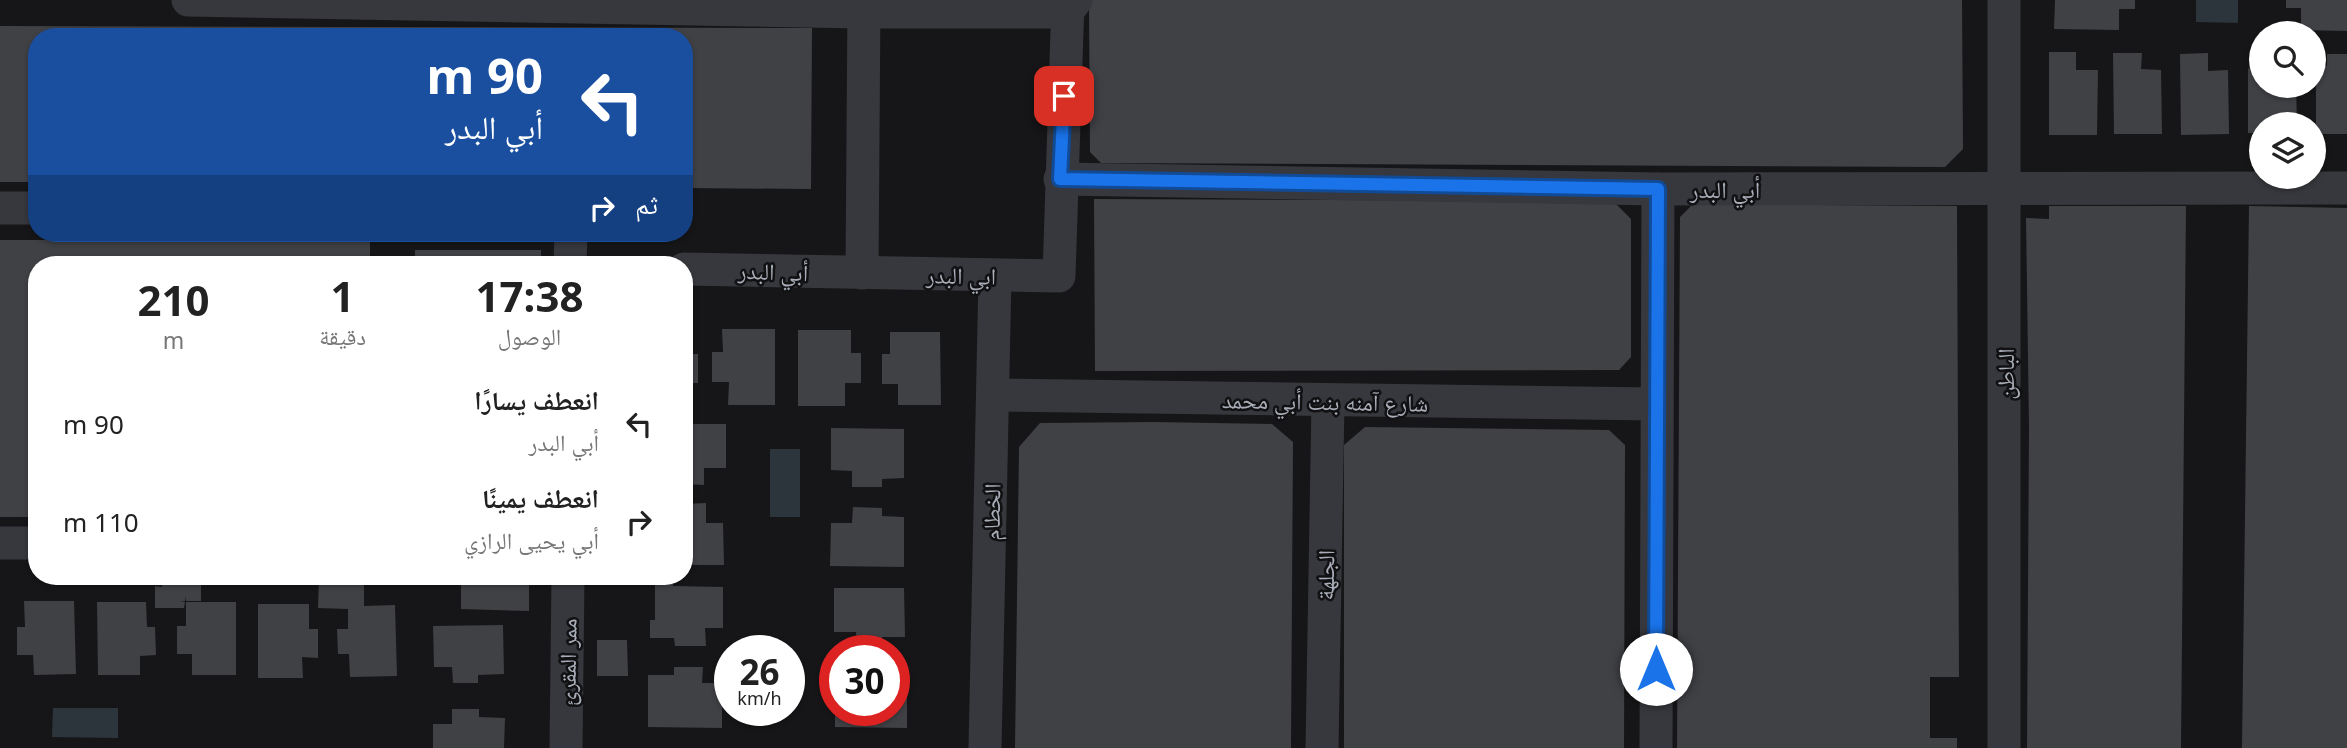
<!DOCTYPE html>
<html lang="ar">
<head>
<meta charset="utf-8">
<style>
	:root { --surface:#fff; --page:#f2f2f2; --text:#222; --muted:#767676 }
	body { margin:0; font-family:"Noto Sans","Noto Naskh Arabic",sans-serif; background:var(--page); color:var(--text); direction:rtl; height:100vh; display:flex; flex-direction:column; font-size:26px; white-space:nowrap }
	* { box-sizing:border-box; margin:0 }
	p { font-size:23px; color:var(--muted) }
	.icon { flex:none; width:38px; height:38px; fill:none; stroke:currentColor; stroke-width:2; stroke-linecap:round; stroke-linejoin:round }
	.map { position:relative; flex:1; overflow:hidden; direction:ltr }
	.drawer { position:absolute; left:28px; top:256px; width:665px; height:329px; display:flex; flex-direction:column; background:var(--surface); border-radius:28px; box-shadow:0 2px 5px #0004; direction:rtl }
	.drawer>* { flex:none }
	.hud { position:absolute; left:28px; top:28px; width:665px; height:214px; border-radius:28px; box-shadow:0 2px 5px #0004; direction:rtl; background:#1a4fa0; color:#fff; overflow:hidden }
	.tools { position:absolute; left:2249px; top:21px; display:grid; gap:14px }
	.tools a { display:grid; place-items:center; width:77px; height:77px; border-radius:50%; background:var(--surface); box-shadow:0 2px 5px #0004; font-size:35px }
	.speed { position:absolute; left:714px; top:635px; display:flex; gap:14px; font-size:35px; font-weight:700; text-align:center }
	.speed>* { display:grid; place-content:center; width:91px; height:91px; border-radius:50%; background:var(--surface); box-shadow:0 2px 5px #0004; line-height:1 }
	.speed small { font-size:18px; font-weight:400 }
	.speed .limit { border:10px solid #d22; background:#fff; color:#111 }
	.pin { position:absolute; display:grid; place-items:center; width:60px; height:60px; color:#fff; margin:-30px; border-radius:14px; box-shadow:0 4px 10px #0006 }
	.me { position:absolute; width:77px; margin:-38px; rotate:0deg; stroke-linejoin:round; filter:drop-shadow(0 0 5px #0008) }
	.turn { display:flex; align-items:center; gap:24px; height:147px; padding:0 35px; font-size:32px }
	.turn .icon { width:91px; height:91px; stroke-width:2.5 }
	.turn b { display:block; font-size:49px; line-height:60px }
	.then { display:flex; align-items:center; height:66px; padding:0 35px; background:#0003; gap:14px; font-size:26px }
	.eta { display:flex; justify-content:space-evenly; align-items:center; height:119px; text-align:center }
	.eta b { font-size:42px; font-weight:700; line-height:49px }
	ul { padding:0; list-style:none }
	li { display:flex; align-items:center; gap:21px; height:98px; padding:0 35px }
	li div { flex:1 }
	li b { display:block; font-size:26px }
	li em { font-style:normal }
	.map>svg:first-child { display:block }
	.water { fill:#2c353c }
	.building { fill:#404145 }
	.lines { fill:none; stroke-linecap:round; stroke-linejoin:round }
	.street { stroke:#37383d; stroke-width:33 }
	.route-casing { stroke:#114b97; stroke-width:18 }
	.route { stroke:#1a73e8; stroke-width:12 }
	.labels { text-anchor:middle; dominant-baseline:central; stroke-width:5; stroke-linejoin:round; paint-order:stroke }
	.street-label { font-size:23px; fill:#a8adb8; stroke:#111113 }
</style>
</head>
<body>
<div class="map">
<svg width="2347" height="748" viewBox="0 0 2347 748">
	<rect width="100%" height="100%" fill="#161618"/>
	<g class="water">
		<polygon points="2196,0 2238,0 2238,23 2196,22"/>
		<rect x="770" y="449" width="30" height="68"/>
		<polygon points="53,708 118,708 118,738 52,737"/>
	</g>
	<g class="building">
		<polygon points="1092,0 1962,0 1963,149 1945,167 1101,163 1090,152 1089,4"/>
		<polygon points="2055,0 2135,0 2135,9 2119,9 2119,30 2054,29"/>
		<polygon points="2286,0 2347,0 2347,31 2301,30 2301,8 2286,8"/>
		<polygon points="0,26 812,28 811,189 684,188 684,37 37,37 37,182 0,182"/>
		<polygon points="2049,52 2076,52 2076,70 2098,70 2097,135 2049,135"/>
		<polygon points="2113,53 2142,53 2141,69 2161,70 2162,134 2114,134"/>
		<polygon points="2208,53 2208,71 2228,70 2229,134 2181,135 2180,54"/>
		<polygon points="2327,54 2347,54 2347,134 2316,134 2316,66 2327,66"/>
		<polygon points="2248,68 2261,69 2261,86 2296,86 2297,124 2261,124 2261,133 2248,133"/>
		<polygon points="1094,199 1613,201 1631,219 1631,357 1619,370 1095,371"/>
		<polygon points="1693,204 1957,206 1959,677 1930,677 1930,738 1957,738 1957,748 1677,748 1680,217"/>
		<polygon points="2049,206 2186,206 2181,748 2027,748 2029,427 2026,218 2049,219"/>
		<polygon points="2249,206 2347,208 2347,748 2242,748"/>
		<polygon points="0,240 370,240 370,256 379,256 379,264 37,264 37,517 0,517"/>
		<rect x="415" y="250" width="126" height="14"/>
		<polygon points="722,329 775,329 775,405 728,405 729,382 712,382 712,352 723,352"/>
		<polygon points="798,330 851,330 851,353 861,353 861,383 845,383 845,406 798,406"/>
		<polygon points="684,332 687,332 687,354 698,354 698,383 684,383"/>
		<polygon points="890,332 940,332 941,405 898,405 898,384 882,384 882,354 890,354"/>
		<polygon points="1154,422 1272,424 1293,442 1291,748 1015,748 1019,447 1040,423"/>
		<polygon points="684,424 726,424 726,468 704,468 704,485 684,484"/>
		<polygon points="1365,427 1609,430 1625,445 1624,748 1344,748 1344,445"/>
		<polygon points="831,428 904,429 904,478 882,479 882,487 852,487 852,471 831,470"/>
		<polygon points="706,503 706,523 723,523 724,565 684,565 684,504"/>
		<polygon points="853,507 882,508 882,516 904,517 904,567 830,566 831,523 852,523"/>
		<polygon points="162,576 201,576 201,601 186,601 185,597 185,601 180,601 185,602 184,608 155,608 155,586 162,587"/>
		<polygon points="319,576 364,576 364,606 395,605 397,676 350,677 349,654 338,654 337,629 348,629 348,609 318,608"/>
		<polygon points="655,576 673,576 673,586 723,587 723,628 705,628 706,646 675,646 674,638 650,638 650,620 655,620"/>
		<polygon points="461,577 529,577 529,611 461,609"/>
		<polygon points="834,588 904,588 905,637 882,637 882,646 857,646 856,632 834,632"/>
		<polygon points="24,601 74,601 76,674 34,675 33,655 17,655 17,627 25,627"/>
		<polygon points="97,602 146,602 147,627 155,627 156,655 140,656 140,675 98,675"/>
		<polygon points="186,602 236,602 236,675 192,675 192,654 177,654 177,626 186,626"/>
		<polygon points="258,604 309,604 309,629 318,629 318,658 302,657 303,678 258,678"/>
		<polygon points="503,625 504,674 478,675 478,683 453,683 452,667 434,667 433,626"/>
		<polygon points="597,640 627,640 628,676 597,676"/>
		<polygon points="674,667 703,667 702,683 722,683 722,728 648,727 648,675 674,675"/>
		<polygon points="894,677 907,677 907,728 835,727 835,710 894,710"/>
		<polygon points="452,709 479,709 479,717 505,718 504,748 433,748 433,724 452,724"/>
	</g>
	<g class="lines">
		<g class="street">
			<polyline points="188,0 863,12 1067,12 1076,0"/>
			<polyline points="2004,0 2004,748"/>
			<polyline points="1060,179 1658,189 2347,188"/>
			<polyline points="0,208 37,208"/>
			<polyline points="570,264 571,233"/>
			<polyline points="684,269 1059,276 1068,0"/>
			<polyline points="862,273 864,0"/>
			<polyline points="993,395 1656,404"/>
			<polyline points="0,543 37,543"/>
			<polyline points="566,748 568,576"/>
			<polyline points="985,748 995,276"/>
			<polyline points="1322,748 1328,401"/>
			<polyline points="1656,748 1658,189"/>
		</g>
	</g>
	<g class="lines">
		<g class="route-casing">
			<polyline id="route" points="1064,96 1060,179 1658,189 1656,669"/>
		</g>
		<use href="#route" class="route"/>
	</g>
	<g class="labels">
		<g class="street-label">
			<text x="1725" y="189">أبي البدر</text>
			<text transform="translate(773 271) rotate(2)">أبي البدر</text>
			<text transform="translate(961 275) rotate(1)">ابي البدر</text>
			<text transform="translate(2005 374) rotate(-90)">الباطن</text>
			<text transform="translate(1325 401) rotate(1)">شارع آمنه بنت أبي محمد</text>
			<text transform="translate(991 512) rotate(-89)">الخطام</text>
			<text transform="translate(1325 575) rotate(-89)">الجلهة</text>
			<text transform="translate(567 662) rotate(-89)">ممر المقرئ</text>
		</g>
	</g>
</svg>
<div class="tools">
<a><svg class="icon" aria-label="search" viewBox="0 0 24 24"><circle cx="10" cy="10" r="6"/><path d="M15 15l6 6"/></svg></a>
<a><svg class="icon" aria-label="layers" viewBox="0 0 24 24"><path d="M12 4l9 5-9 5-9-5zM3 14l9 5 9-5"/></svg></a>
</div>
<div class="speed"><div>26<small>km/h</small></div><div class="limit">30</div></div>
<div class="pin" style="left:1064px;top:96px;background:#d93025"><svg class="icon" aria-label="arrive" viewBox="0 0 24 24"><path d="M6 21V4h12l-3 4 3 4H6"/></svg></div>
<svg class="me" style="left:1656px;top:669px" viewBox="-20 -20 40 40"><circle r="19" fill="#fff"/><path d="M0-13L10 11 0 6-10 11z" fill="#1a73e8"/></svg>
<div class="hud">
<div class="turn"><svg class="icon" aria-label="left" viewBox="0 0 24 24"><path d="M17 20v-9H6M10 6l-5 5 5 5"/></svg><div><b>90 m</b>أبي البدر</div></div>
<div class="then">ثم<svg class="icon" aria-label="right" viewBox="0 0 24 24"><path d="M7 20v-9h11M14 6l5 5-5 5"/></svg></div>
</div>
<section class="drawer">
<div class="eta">
<div><b>17:38</b><p>الوصول</p></div>
<div><b>1</b><p>دقيقة</p></div>
<div><b>210</b><p>m</p></div>
</div>
<ul>
<li><svg class="icon" aria-label="left" viewBox="0 0 24 24"><path d="M17 20v-9H6M10 6l-5 5 5 5"/></svg><div><b>انعطف يسارًا</b><p>أبي البدر</p></div><em>90 m</em></li>
<li><svg class="icon" aria-label="right" viewBox="0 0 24 24"><path d="M7 20v-9h11M14 6l5 5-5 5"/></svg><div><b>انعطف يمينًا</b><p>أبي يحيى الرازي</p></div><em>110 m</em></li>
</ul>
</section>
</div>
</body>
</html>
